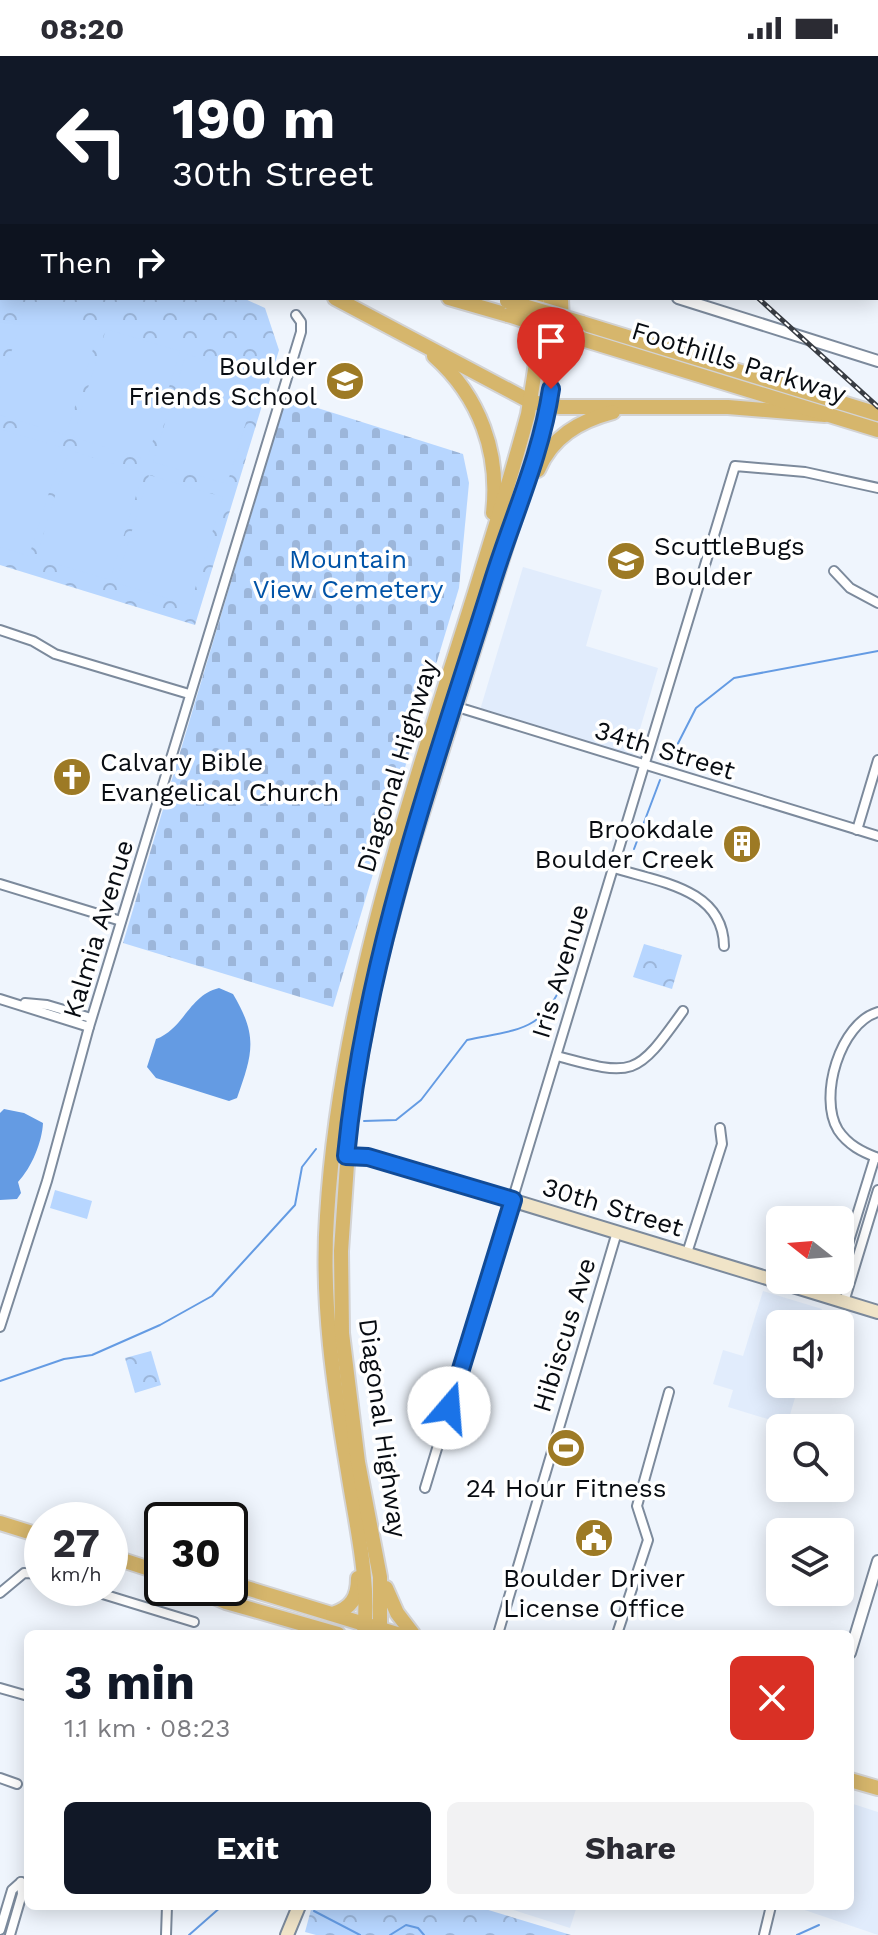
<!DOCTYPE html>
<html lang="en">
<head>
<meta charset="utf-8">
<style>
	:root { --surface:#fff; --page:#f2f2f3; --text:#2b2b33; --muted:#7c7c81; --accent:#111827 }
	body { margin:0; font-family:"Work Sans",sans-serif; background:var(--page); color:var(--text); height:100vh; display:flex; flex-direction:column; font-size:30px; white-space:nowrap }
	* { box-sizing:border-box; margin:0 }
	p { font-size:26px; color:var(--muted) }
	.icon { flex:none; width:44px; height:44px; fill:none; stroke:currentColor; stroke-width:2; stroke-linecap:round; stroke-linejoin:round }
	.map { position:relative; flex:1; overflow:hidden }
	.drawer { position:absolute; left:24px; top:1574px; width:830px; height:280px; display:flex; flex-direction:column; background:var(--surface); border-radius:12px; box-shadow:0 4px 20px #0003 }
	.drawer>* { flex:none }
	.guide { position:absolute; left:0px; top:0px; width:878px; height:244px; box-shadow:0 4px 20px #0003; background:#111827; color:#fff; overflow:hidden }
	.needle { width:52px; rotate:287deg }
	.fabs { position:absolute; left:766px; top:1150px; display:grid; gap:16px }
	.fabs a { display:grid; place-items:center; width:88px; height:88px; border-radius:12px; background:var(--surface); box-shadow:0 4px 20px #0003; font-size:40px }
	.speed { position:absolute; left:24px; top:1446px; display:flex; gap:16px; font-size:40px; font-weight:700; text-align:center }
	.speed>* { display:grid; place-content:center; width:104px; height:104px; border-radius:50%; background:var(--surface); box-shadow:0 4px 20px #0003; line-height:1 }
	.speed small { font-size:20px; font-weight:400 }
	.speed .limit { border:4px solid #111; border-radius:12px; background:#fff; color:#111 }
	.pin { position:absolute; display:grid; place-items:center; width:68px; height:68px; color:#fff; margin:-82px -34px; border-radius:50% 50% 50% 0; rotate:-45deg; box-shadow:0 0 8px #0007 }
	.pin .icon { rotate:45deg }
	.me { position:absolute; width:88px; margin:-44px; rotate:18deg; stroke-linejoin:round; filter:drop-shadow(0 0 6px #0008) }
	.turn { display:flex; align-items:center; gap:28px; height:168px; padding:0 40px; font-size:36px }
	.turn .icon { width:104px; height:104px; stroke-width:2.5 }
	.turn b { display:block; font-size:56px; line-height:68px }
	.then { display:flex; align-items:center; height:76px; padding:0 40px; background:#0003; gap:16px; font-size:30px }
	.round { display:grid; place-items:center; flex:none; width:84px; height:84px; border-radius:12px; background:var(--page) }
	.head { display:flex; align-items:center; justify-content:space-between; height:136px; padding:0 40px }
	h1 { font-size:48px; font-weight:700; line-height:60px; color:var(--accent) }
	.button { display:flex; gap:16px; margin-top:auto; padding:16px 40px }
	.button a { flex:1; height:92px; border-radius:12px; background:var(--accent); color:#fff; font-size:32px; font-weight:700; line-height:92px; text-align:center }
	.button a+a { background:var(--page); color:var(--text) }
	.status { display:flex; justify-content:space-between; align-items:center; height:56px; padding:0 40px; background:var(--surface); direction:ltr }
	.status svg { height:22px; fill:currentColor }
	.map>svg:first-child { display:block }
	.built { fill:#e1ecfc }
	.cemetery { fill:url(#cemetery-stones) }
	.park { fill:url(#park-crowns) }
	.garden { fill:#b7d6ff }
	.water { fill:#649be3 }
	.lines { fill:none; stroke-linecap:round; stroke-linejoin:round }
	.stream { stroke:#649be3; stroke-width:2 }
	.minor-casing { stroke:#7c8a9c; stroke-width:12 }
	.tertiary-casing { stroke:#7c8a9c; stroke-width:14 }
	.secondary-casing { stroke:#7c8a9c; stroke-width:16 }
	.trunk-casing { stroke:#d3d3d4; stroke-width:18 }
	.minor { stroke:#fff; stroke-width:8 }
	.tertiary { stroke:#fff; stroke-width:10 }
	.secondary { stroke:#f0e4c8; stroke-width:12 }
	.trunk { stroke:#d6b66c; stroke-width:14 }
	.rail-casing { stroke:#393d44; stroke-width:5 }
	.rail { stroke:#fff; stroke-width:2; stroke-dasharray:6; stroke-linecap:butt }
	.trunk-bridge-casing { stroke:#d3d3d4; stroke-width:18; stroke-linecap:butt }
	.trunk-bridge { stroke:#d6b66c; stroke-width:14 }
	.route-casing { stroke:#114b97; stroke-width:20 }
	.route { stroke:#1a73e8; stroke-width:14 }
	.labels { text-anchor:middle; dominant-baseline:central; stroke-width:7; stroke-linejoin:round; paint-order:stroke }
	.street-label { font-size:26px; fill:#080c12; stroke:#fff }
	.poi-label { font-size:26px; fill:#080c12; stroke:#fff; text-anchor:end }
	.park-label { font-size:26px; fill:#0053a7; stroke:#fff }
</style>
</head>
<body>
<div class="status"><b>08:20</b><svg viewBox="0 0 49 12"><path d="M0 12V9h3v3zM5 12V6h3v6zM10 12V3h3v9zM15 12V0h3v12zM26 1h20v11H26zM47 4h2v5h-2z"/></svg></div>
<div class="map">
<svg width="878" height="1879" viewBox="0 0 878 1879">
	<defs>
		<pattern id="cemetery-stones" width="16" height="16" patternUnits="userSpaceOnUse" patternTransform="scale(2)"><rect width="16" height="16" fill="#b7d6ff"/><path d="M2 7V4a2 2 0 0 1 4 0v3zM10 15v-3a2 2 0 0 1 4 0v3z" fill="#9cb6da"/></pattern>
		<pattern id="park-crowns" width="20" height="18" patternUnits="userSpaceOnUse" patternTransform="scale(2)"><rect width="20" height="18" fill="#b7d6ff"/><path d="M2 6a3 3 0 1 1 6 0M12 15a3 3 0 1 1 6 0" fill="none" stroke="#9cb6da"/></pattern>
	</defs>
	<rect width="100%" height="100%" fill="#eff5fd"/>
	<g class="built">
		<polygon points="523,511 602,534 586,590 658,612 632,700 480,654"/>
		<polygon points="763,1235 822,1253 817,1268 780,1268 780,1328 799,1328 787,1369 728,1351 733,1334 713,1328 723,1294 743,1300"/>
		<polygon points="850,1747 878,1756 878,1879 793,1850 850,1850"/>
		<polygon points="501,1850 577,1850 570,1872"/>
	</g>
	<polygon class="cemetery" points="286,342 463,398 469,427 459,532 333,951 123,887"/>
	<g class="park">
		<polygon points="0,62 2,242 243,242 265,252 279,294 195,569 0,509"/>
		<polygon points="644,888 682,899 672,933 633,921"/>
		<polygon points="151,1295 161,1329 135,1337 125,1302"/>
		<polygon points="312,1850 475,1850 571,1879 316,1879 305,1876"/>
	</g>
	<g class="garden">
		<polygon points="26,248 100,271 66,379 0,359 0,333"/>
		<polygon points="106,273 180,295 147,404 73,381"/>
		<polygon points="186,298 260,321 227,428 153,406"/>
		<polygon points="0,373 63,392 29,500 0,491"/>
		<polygon points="69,394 143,417 110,524 36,502"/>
		<polygon points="149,419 223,441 190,549 116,527"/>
		<polygon points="55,1134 92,1145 87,1163 50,1152"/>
	</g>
	<g class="water">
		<path d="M219 932 233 938C258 980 253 997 237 1042L229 1045 156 1022 147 1011 156 983C184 973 189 939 219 932Z"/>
		<path d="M4 1053 24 1057 43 1067C42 1086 32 1111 18 1126L21 1137 17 1143 0 1144V1057Z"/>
	</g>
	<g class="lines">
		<g class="stream">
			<polyline points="668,707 696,652 734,622 878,595"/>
			<polyline points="634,793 660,724"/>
			<path d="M364 1065 396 1064 421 1044 467 984C519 973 544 976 565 921"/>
			<polyline points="0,1325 64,1303 92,1299 160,1269 212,1240 295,1149 302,1111 316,1093"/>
			<polyline points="314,1855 360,1879"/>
			<polyline points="189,1879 222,1850"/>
			<polyline points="390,1879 406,1869 418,1872 424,1879"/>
			<polyline points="797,1879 819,1869"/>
		</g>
		<g class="minor-casing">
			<g id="minor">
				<polyline points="288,0 290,2"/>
				<polyline points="876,154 878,161"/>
				<polyline points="834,515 850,532 878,547"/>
				<polyline points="0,574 33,585 55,598 189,638"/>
				<polyline points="454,650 878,780"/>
				<polyline points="857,774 878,704"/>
				<path d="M614 812C658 826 723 832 724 890"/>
				<polyline points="0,828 121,865"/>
				<polyline points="0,943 89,971"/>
				<polyline points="25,947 47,949 91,962"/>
				<path d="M878 956C840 967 818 1041 838 1074 848 1089 862 1096 878 1102"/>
				<path d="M557 1000C634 1021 636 1021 683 955"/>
				<polyline points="687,1197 722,1088 720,1072"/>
				<polyline points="840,1214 875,1101"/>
				<polyline points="831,1242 837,1224"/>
				<polyline points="844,1246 878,1134"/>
				<polyline points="0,1271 47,1125 89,971 301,276 301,266 296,259"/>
				<polyline points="425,1432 735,410 805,416 878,432"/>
				<polyline points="83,1532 194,1566"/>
				<polyline points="0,1537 24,1517 42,1518"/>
				<polyline points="498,1578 617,1176"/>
				<polyline points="617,1578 648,1484 637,1450 669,1336"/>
				<polyline points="0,1632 28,1640"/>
				<polyline points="0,1722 17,1728"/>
				<polyline points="0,1874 12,1834 21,1826"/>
				<polyline points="10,1879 22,1838 21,1826"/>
				<polyline points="166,1879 167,1850"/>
				<polyline points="764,1879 771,1850"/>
			</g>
		</g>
		<g class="tertiary-casing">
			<g id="tertiary">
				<polyline points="384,2 384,0"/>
				<polyline points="0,35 2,36"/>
				<polyline points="678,242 878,305"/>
				<polyline points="850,1597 878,1505"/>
			</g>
		</g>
		<g class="secondary-casing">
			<g id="secondary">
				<polyline points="340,1100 368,1101 426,1118 878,1256"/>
				<polyline points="287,1879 299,1850"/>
			</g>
		</g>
		<g class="trunk-casing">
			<g id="trunk">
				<polyline points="20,0 22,2"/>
				<polyline points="45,0 46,2"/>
				<polyline points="429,0 431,2"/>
				<polyline points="335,242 531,346 560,351 728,351 825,359"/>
				<polyline points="449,242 508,259"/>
				<polyline points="561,242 562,270"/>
				<polyline points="582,267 878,358"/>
				<polyline points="582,283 878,374"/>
				<path d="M434 300C480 341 500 397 493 457"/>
				<path d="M538 414C552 381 579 365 613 356"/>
				<polyline points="0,1467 42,1480"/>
				<polyline points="110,1500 162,1517"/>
				<polyline points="230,1527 397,1578"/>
				<polyline points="193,1532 226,1546 338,1578"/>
				<polyline points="386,1532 397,1557 413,1578"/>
				<path d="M333 1558C351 1552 358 1542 358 1522"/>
				<path d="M364 1578C370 1525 356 1468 348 1416 334 1332 321 1246 327 1160 344 882 456 625 528 358L537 301 536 242"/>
				<polyline points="380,1578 380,1521 358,1406 342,1277 341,1195 351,1050 376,919 406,808 546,363 554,287 550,242"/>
				<polyline points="850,1724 878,1732"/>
			</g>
		</g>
		<use href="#minor" class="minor"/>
		<use href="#tertiary" class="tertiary"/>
		<use href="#secondary" class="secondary"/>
		<use href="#trunk" class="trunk"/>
		<g class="rail-casing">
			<g id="rail">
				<polyline points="491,0 493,2"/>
				<polyline points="758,242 878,351"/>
			</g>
		</g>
		<use href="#rail" class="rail"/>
		<g class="trunk-bridge-casing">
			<g id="trunk-bridge">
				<polyline points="507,245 582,267"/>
				<polyline points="508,259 582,283"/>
			</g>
		</g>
		<use href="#trunk-bridge" class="trunk-bridge"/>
	</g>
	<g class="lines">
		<g class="route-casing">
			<path id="route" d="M449 1352 513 1144 368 1101 346 1100C365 902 434 713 493 524 513 460 541 400 551 333"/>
		</g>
		<use href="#route" class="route"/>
	</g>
	<defs>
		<g id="school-disc" transform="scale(2)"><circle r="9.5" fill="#9d7a25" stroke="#fff"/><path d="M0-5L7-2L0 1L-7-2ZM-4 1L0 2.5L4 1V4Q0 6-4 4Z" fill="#fff"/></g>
		<g id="church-disc" transform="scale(2)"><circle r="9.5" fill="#9d7a25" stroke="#fff"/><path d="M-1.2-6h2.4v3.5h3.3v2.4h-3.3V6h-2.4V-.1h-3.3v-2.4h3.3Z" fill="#fff"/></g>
		<g id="building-disc" transform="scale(2)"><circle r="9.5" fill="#9d7a25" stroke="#fff"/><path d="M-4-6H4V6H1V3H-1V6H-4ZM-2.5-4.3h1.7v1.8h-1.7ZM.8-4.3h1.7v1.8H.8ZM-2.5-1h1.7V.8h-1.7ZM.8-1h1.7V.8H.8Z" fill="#fff"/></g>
		<g id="stadium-disc" transform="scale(2)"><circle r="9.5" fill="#9d7a25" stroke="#fff"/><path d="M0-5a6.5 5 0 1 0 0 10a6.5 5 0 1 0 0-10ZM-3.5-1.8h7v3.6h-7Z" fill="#fff"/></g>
		<g id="civic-disc" transform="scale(2)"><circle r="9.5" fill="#9d7a25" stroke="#fff"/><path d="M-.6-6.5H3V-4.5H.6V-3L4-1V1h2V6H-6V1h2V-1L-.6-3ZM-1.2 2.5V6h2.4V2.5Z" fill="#fff"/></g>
	</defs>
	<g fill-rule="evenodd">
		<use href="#school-disc" x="345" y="325"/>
		<use href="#school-disc" x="626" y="505"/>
		<use href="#church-disc" x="72" y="721"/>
		<use href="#building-disc" x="742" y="788"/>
		<use href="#stadium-disc" x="566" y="1392"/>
		<use href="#civic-disc" x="594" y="1482"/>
	</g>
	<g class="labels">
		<g class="street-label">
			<text transform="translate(739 306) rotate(17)">Foothills Parkway</text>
			<text transform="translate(665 694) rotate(17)">34th Street</text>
			<text transform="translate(397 710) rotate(-73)">Diagonal Highway</text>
			<text transform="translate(98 873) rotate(-73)">Kalmia Avenue</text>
			<text transform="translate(560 915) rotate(-73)">Iris Avenue</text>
			<text transform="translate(613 1151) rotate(17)">30th Street</text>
			<text transform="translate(564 1279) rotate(-73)">Hibiscus Ave</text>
			<text transform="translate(383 1372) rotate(82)">Diagonal Highway</text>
		</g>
		<g class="poi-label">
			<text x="317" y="310">Boulder<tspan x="317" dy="30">Friends School</tspan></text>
			<text x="654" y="490" text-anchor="start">ScuttleBugs<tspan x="654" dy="30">Boulder</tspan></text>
			<text x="100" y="706" text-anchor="start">Calvary Bible<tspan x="100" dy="30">Evangelical Church</tspan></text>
			<text x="714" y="773">Brookdale<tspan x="714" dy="30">Boulder Creek</tspan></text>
			<text x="566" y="1432" text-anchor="middle">24 Hour Fitness</text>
			<text x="594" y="1522" text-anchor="middle">Boulder Driver<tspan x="594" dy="30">License Office</tspan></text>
		</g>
		<g class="park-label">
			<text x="348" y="503">Mountain<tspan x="348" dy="30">View Cemetery</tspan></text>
		</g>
	</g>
</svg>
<div class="fabs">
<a><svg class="needle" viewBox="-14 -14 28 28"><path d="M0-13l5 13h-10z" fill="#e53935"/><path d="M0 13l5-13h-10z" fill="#7c7c81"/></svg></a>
<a><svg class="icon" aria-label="sound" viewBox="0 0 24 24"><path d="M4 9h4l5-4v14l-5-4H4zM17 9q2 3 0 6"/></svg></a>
<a><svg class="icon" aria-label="search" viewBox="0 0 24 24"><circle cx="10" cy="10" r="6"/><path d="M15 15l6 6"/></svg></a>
<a><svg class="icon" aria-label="layers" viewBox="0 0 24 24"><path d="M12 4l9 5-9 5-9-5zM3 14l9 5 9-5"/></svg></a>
</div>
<div class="speed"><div>27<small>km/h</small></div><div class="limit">30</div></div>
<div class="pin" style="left:551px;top:333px;background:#d93025"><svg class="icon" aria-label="arrive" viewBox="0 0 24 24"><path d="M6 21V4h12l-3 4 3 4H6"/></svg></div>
<svg class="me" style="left:449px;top:1352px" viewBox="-20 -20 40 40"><circle r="19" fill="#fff"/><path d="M0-13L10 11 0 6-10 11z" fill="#1a73e8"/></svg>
<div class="guide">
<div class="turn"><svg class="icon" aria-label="left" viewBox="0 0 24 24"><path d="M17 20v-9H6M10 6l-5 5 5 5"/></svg><div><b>190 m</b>30th Street</div></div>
<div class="then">Then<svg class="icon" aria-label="right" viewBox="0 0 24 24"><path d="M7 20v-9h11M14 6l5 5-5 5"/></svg></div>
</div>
<section class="drawer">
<div class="head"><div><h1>3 min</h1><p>1.1 km · 08:23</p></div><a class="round" style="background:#d93025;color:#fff"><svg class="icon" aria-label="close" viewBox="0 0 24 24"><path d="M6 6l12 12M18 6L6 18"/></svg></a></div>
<div class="button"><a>Exit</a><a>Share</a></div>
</section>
</div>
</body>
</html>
